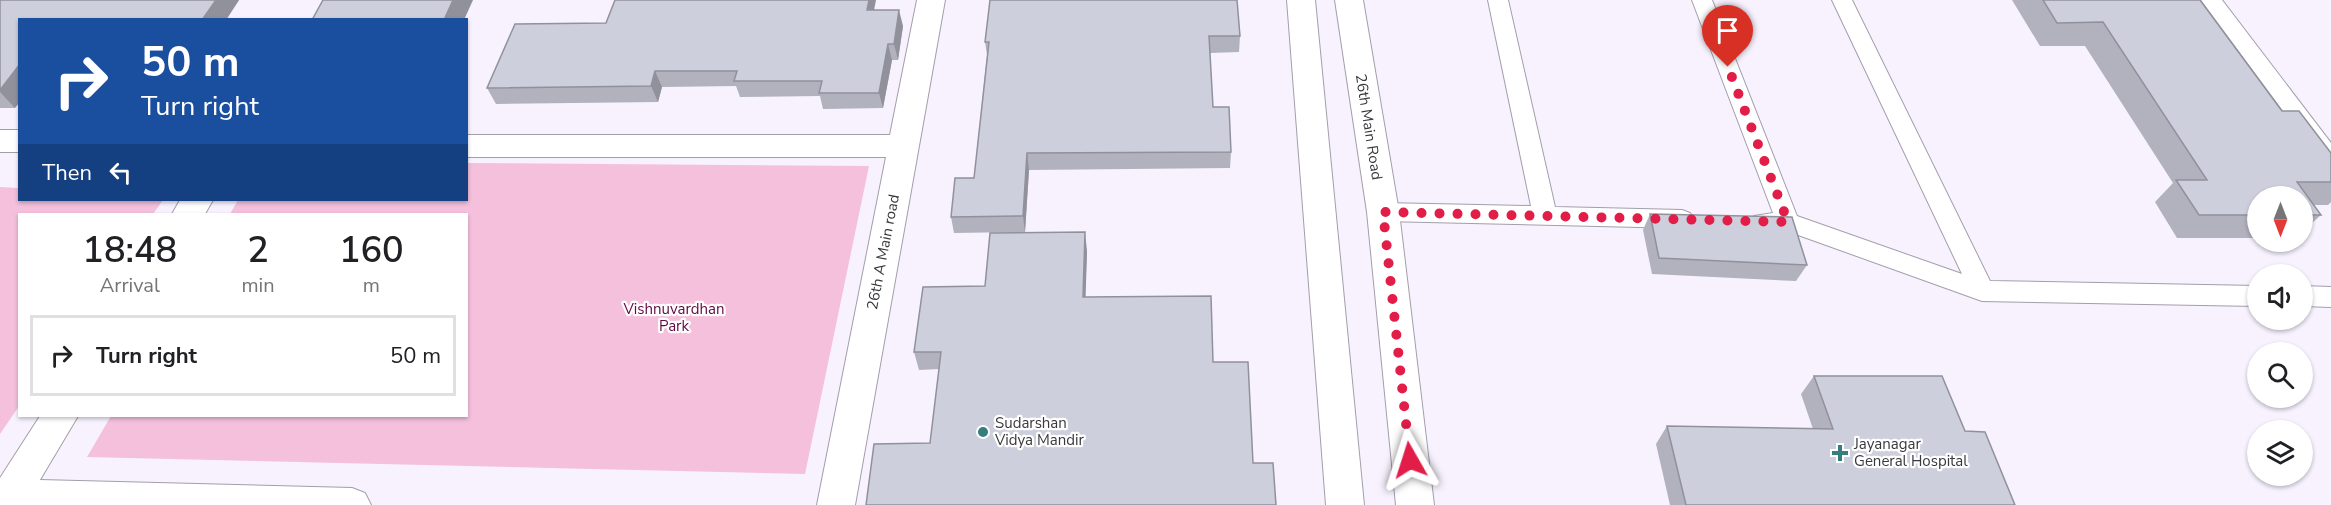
<!DOCTYPE html>
<html lang="en">
<head>
<meta charset="utf-8">
<style>
	:root { --surface:#fff; --page:#f6f6f6; --text:#202124; --muted:#757577; --line:#e0e0e0 }
	body { margin:0; font-family:"Nunito Sans",sans-serif; background:var(--page); color:var(--text); height:100vh; display:flex; flex-direction:column; font-size:22px; white-space:nowrap }
	* { box-sizing:border-box; margin:0 }
	p { font-size:20px; color:var(--muted) }
	.icon { flex:none; width:33px; height:33px; fill:none; stroke:currentColor; stroke-width:2; stroke-linecap:round; stroke-linejoin:round }
	.map { position:relative; flex:1; overflow:hidden }
	.side { position:absolute; left:18px; top:213px; width:450px; height:204px; display:flex; flex-direction:column; background:var(--surface); border-radius:0px; box-shadow:0 2px 4px #0004 }
	.side>* { flex:none }
	.top-card { position:absolute; left:18px; top:18px; width:450px; height:183px; border-radius:0px; box-shadow:0 2px 4px #0004; background:#1a4fa0; color:#fff; overflow:hidden }
	.needle { width:39px; rotate:180deg }
	.buttons { position:absolute; left:2247px; top:186px; display:grid; gap:12px }
	.buttons a { display:grid; place-items:center; width:66px; height:66px; border-radius:50%; background:var(--surface); box-shadow:0 2px 4px #0004; font-size:30px }
	.pin { position:absolute; display:grid; place-items:center; width:51px; height:51px; color:#fff; margin:-62px -26px; border-radius:50% 50% 50% 0; rotate:-45deg; box-shadow:0 0 6px #0007 }
	.pin .icon { rotate:45deg }
	.me { position:absolute; width:66px; margin:-33px; rotate:354deg; stroke-linejoin:round; filter:drop-shadow(0 0 4px #0008) }
	.turn { display:flex; align-items:center; gap:21px; height:126px; padding:0 24px; font-size:27px }
	.turn .icon { width:78px; height:78px; stroke-width:2.5 }
	.turn b { display:block; font-size:42px; line-height:51px }
	.then { display:flex; align-items:center; height:57px; padding:0 24px; background:#0003; gap:12px; font-size:22px }
	.eta { display:flex; justify-content:space-evenly; align-items:center; height:102px; text-align:center }
	.eta b { font-size:36px; font-weight:600; line-height:42px }
	ul { padding:0; list-style:none }
	li { display:flex; align-items:center; gap:18px; height:81px; margin:0 12px 9px; padding:0 12px; border:3px solid var(--line); border-radius:0px }
	li div { flex:1 }
	li b { display:block; font-size:22px }
	li em { font-style:normal }
	.map>svg:first-child { display:block }
	.green { fill:#f4c0db }
	.lines { fill:none; stroke-linecap:round; stroke-linejoin:round }
	.service-casing { stroke:#a39eab; stroke-width:2 }
	.minor-casing { stroke:#a39eab; stroke-width:2 }
	.tertiary-casing { stroke:#a39eab; stroke-width:2 }
	.service { fill:#fff; fill-rule:evenodd }
	.minor { fill:#fff; fill-rule:evenodd }
	.tertiary { fill:#fff; fill-rule:evenodd }
	.wall { fill:#b1b2be }
	.shaded-wall { fill:#90919b }
	.building { fill:#cecfdd; stroke:#90919b; stroke-width:1.5 }
	.route { stroke:#e11d48; stroke-width:10; stroke-dasharray:0 18 }
	.poi-dot { fill:#357e7d; stroke:#fff; stroke-width:2 }
	.labels { text-anchor:middle; dominant-baseline:central; stroke-width:4.5; stroke-linejoin:round; paint-order:stroke }
	.street-label { font-size:15px; fill:#3a383d; stroke:#fff }
	.park-label { font-size:15px; fill:#620a44; stroke:#fff }
	.poi-label { font-size:15px; fill:#3a383d; stroke:#fff; text-anchor:start }
</style>
</head>
<body>
<div class="map">
<svg width="2331" height="505" viewBox="0 0 2331 505">
	<rect width="100%" height="100%" fill="#f7f2fe"/>
	<g class="green">
		<polygon points="467,163 869,166 805,474 87,457 111,416 466,416 466,214 230,214 238,200 466,200"/>
		<polygon points="0,187 19,188 20,200 163,200 153,214 20,214 19,406 0,434"/>
	</g>
	<g class="lines">
		<g class="service-casing">
			<g id="service">
				<polygon points="1488,0 1508,0 1555,207 1682,210 1690,213 1694,219 1690,225 1682,228 1383,221 1375,218 1371,212 1375,206 1383,203 1531,206"/>
				<polygon points="1692,0 1712,0 1797,216 1962,274 1832,0 1852,0 1990,281 2258,286 2258,306 1982,301 1787,231 1762,231 1754,228 1750,222 1754,216 1773,213"/>
				<polygon points="2201,0 2222,0 2331,143 2331,167 2323,165"/>
				<polygon points="2302,286 2331,287 2331,307 2302,306"/>
			</g>
		</g>
		<g class="minor-casing">
			<g id="minor">
				<polygon points="917,0 945,0 855,505 817,505 886,157 466,157 466,135 890,135"/>
				<rect x="0" y="130" width="20" height="22"/>
				<polygon points="0,479 352,488 365,493 371,505 0,505"/>
			</g>
		</g>
		<g class="tertiary-casing">
			<g id="tertiary">
				<polygon points="1287,0 1315,0 1364,505 1326,505"/>
				<polygon points="1335,0 1363,0 1399,212 1434,505 1396,505 1367,212"/>
				<polygon points="180,200 213,200 205,214 172,214"/>
				<polygon points="40,416 78,416 25,505 0,505 0,478"/>
			</g>
		</g>
		<use href="#service" class="service"/>
		<use href="#minor" class="minor"/>
		<use href="#tertiary" class="tertiary"/>
	</g>
	<g class="wall">
		<polygon points="0,0 239,0 226,20 20,20 15,108 0,108"/>
		<polygon points="990,0 1240,36 1239,52 1210,53 1213,107 1231,152 1230,168 1029,170 1025,232 954,233 951,217 974,178 987,55 985,42"/>
		<polygon points="2012,0 2200,0 2282,111 2331,153 2331,202 2328,205 2314,205 2321,215 2302,232 2302,196 2258,196 2258,238 2177,238 2155,202 2173,183 2085,46 2040,46"/>
		<polygon points="874,10 903,26 898,60 892,60 883,108 823,109 820,96 740,97 736,86 662,87 658,102 496,104 487,88 606,23"/>
		<polygon points="1650,214 1807,265 1796,281 1652,274 1643,230"/>
		<polygon points="1087,251 1085,297 1213,362 1253,463 1276,505 930,443 939,369 919,370 914,352 985,286"/>
		<polygon points="1814,376 1965,431 2015,505 1670,505 1656,444 1667,426 1813,429 1801,394"/>
	</g>
	<g class="shaded-wall">
		<polygon points="216,0 239,0 226,20 202,20"/>
		<polygon points="453,0 473,0 464,20 444,20"/>
		<polygon points="869,0 876,0 871,26 867,10"/>
		<polygon points="899,10 903,26 898,60 894,44"/>
		<polygon points="888,44 892,60 883,108 879,93"/>
		<polygon points="20,64 20,102 15,108 0,92 0,90"/>
		<polygon points="655,71 662,87 658,102 651,86"/>
		<polygon points="1027,153 1029,170 1025,232 1023,216"/>
		<polygon points="1085,232 1087,251 1085,315 1083,297"/>
	</g>
	<g class="building">
		<polygon points="0,0 216,0 202,20 20,20 20,64 0,90"/>
		<polygon points="323,0 453,0 444,20 312,20"/>
		<polygon points="615,0 869,0 867,10 899,10 894,44 888,44 879,93 819,93 822,81 734,81 737,71 655,71 651,86 487,88 515,24 606,23"/>
		<polygon points="990,0 1237,0 1240,36 1209,36 1213,107 1229,107 1231,152 1027,153 1023,216 951,217 955,178 974,178 989,42 985,42"/>
		<polygon points="2043,0 2200,0 2282,111 2299,111 2331,153 2331,182 2297,182 2321,215 2302,215 2302,196 2258,196 2258,215 2199,215 2176,180 2207,180 2103,22 2057,23"/>
		<polygon points="1650,214 1792,217 1807,265 1659,258"/>
		<polygon points="1085,232 1083,297 1211,296 1213,362 1248,362 1253,463 1273,463 1276,505 866,505 874,444 930,443 941,352 914,352 923,287 985,286 990,233"/>
		<polygon points="1814,376 1942,376 1965,431 1985,432 2015,505 1686,505 1667,426 1833,429"/>
	</g>
	<g class="lines">
		<polyline class="route" points="1410,460 1383,212 1788,222 1728,67"/>
	</g>
	<g class="poi-dot">
		<circle cx="983" cy="432" r="6"/>
		<path d="M1837 444h6v6h6v6h-6v6h-6v-6h-6v-6h6z"/>
	</g>
	<g class="labels">
		<g class="street-label">
			<text transform="translate(1369 127) rotate(81)">26th Main Road</text>
			<text transform="translate(883 252) rotate(-79)">26th A Main road</text>
		</g>
		<g class="park-label">
			<text x="674" y="309">Vishnuvardhan<tspan x="674" dy="17">Park</tspan></text>
		</g>
		<g class="poi-label">
			<text x="995" y="423">Sudarshan<tspan x="995" dy="17">Vidya Mandir</tspan></text>
			<text x="1854" y="444">Jayanagar<tspan x="1854" dy="17">General Hospital</tspan></text>
		</g>
	</g>
</svg>
<div class="buttons">
<a><svg class="needle" viewBox="-14 -14 28 28"><path d="M0-13l5 13h-10z" fill="#e53935"/><path d="M0 13l5-13h-10z" fill="#757577"/></svg></a>
<a><svg class="icon" aria-label="sound" viewBox="0 0 24 24"><path d="M4 9h4l5-4v14l-5-4H4zM17 9q2 3 0 6"/></svg></a>
<a><svg class="icon" aria-label="search" viewBox="0 0 24 24"><circle cx="10" cy="10" r="6"/><path d="M15 15l6 6"/></svg></a>
<a><svg class="icon" aria-label="layers" viewBox="0 0 24 24"><path d="M12 4l9 5-9 5-9-5zM3 14l9 5 9-5"/></svg></a>
</div>
<div class="pin" style="left:1728px;top:67px;background:#d93025"><svg class="icon" aria-label="arrive" viewBox="0 0 24 24"><path d="M6 21V4h12l-3 4 3 4H6"/></svg></div>
<svg class="me" style="left:1410px;top:460px" viewBox="-20 -20 40 40"><path d="M0-17L14 15 0 8-14 15z" fill="#e11d48" stroke="#fff" stroke-width="4"/></svg>
<div class="top-card">
<div class="turn"><svg class="icon" aria-label="right" viewBox="0 0 24 24"><path d="M7 20v-9h11M14 6l5 5-5 5"/></svg><div><b>50 m</b>Turn right</div></div>
<div class="then">Then<svg class="icon" aria-label="left" viewBox="0 0 24 24"><path d="M17 20v-9H6M10 6l-5 5 5 5"/></svg></div>
</div>
<section class="side">
<div class="eta">
<div><b>18:48</b><p>Arrival</p></div>
<div><b>2</b><p>min</p></div>
<div><b>160</b><p>m</p></div>
</div>
<ul>
<li><svg class="icon" aria-label="right" viewBox="0 0 24 24"><path d="M7 20v-9h11M14 6l5 5-5 5"/></svg><div><b>Turn right</b></div><em>50 m</em></li>
</ul>
</section>
</div>
</body>
</html>
